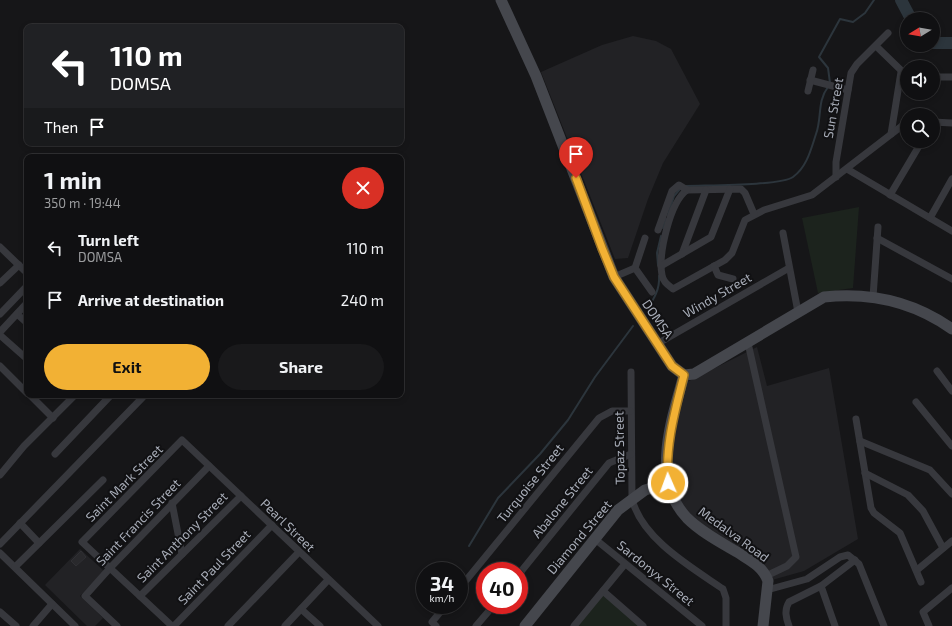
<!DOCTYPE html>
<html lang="en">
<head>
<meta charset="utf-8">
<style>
	:root { --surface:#101012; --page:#19191b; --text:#f1f3f6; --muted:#9c9d9f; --line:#303032; --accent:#f2b134 }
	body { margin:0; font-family:"Exo 2",sans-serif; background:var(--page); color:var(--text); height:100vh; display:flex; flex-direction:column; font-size:15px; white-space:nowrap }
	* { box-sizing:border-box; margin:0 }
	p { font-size:13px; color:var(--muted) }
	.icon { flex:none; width:22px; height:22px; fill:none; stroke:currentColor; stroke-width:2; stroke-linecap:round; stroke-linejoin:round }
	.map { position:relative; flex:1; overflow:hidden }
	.panel { position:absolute; left:24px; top:154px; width:380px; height:244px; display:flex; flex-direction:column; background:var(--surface); border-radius:8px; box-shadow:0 2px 6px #0003,0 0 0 1px var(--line) }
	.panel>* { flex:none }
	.banner { position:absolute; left:24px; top:24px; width:380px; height:122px; border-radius:8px; box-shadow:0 2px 6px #0003,0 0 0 1px var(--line); background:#202124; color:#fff; overflow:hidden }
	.needle { width:26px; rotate:259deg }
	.buttons { position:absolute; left:900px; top:12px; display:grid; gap:8px }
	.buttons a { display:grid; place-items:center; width:40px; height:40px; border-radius:50%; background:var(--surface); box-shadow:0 2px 6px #0003,0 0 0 1px var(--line); font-size:20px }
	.speed { position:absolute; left:416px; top:562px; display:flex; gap:8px; font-size:20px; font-weight:700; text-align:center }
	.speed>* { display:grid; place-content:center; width:52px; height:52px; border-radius:50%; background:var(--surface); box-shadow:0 2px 6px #0003,0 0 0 1px var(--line); line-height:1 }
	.speed small { font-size:10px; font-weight:400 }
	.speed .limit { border:6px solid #d22; background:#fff; color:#111 }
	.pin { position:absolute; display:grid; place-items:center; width:34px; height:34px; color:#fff; margin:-41px -17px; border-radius:50% 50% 50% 0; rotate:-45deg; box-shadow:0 0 4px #0007 }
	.pin .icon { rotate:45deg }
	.me { position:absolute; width:44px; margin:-22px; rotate:358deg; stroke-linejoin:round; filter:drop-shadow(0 0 3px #0008) }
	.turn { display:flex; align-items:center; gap:14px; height:84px; padding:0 20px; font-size:18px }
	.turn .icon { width:52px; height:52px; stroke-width:2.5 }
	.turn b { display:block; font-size:28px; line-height:34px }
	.then { display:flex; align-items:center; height:38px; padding:0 20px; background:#0003; gap:8px; font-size:15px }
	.round { display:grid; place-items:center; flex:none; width:42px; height:42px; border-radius:21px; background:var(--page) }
	.summary { display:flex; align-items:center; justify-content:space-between; height:68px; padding:0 20px }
	h1 { font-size:24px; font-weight:700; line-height:30px }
	.primary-button { display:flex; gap:8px; margin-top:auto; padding:8px 20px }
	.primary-button a { flex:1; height:46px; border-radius:24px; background:var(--accent); color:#111; font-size:16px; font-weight:700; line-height:46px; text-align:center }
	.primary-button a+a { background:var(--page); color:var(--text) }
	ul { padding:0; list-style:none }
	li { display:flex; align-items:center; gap:12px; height:52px; padding:0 20px }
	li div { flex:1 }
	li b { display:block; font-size:15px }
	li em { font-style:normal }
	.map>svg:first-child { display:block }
	.built { fill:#222225 }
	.green { fill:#1c231d }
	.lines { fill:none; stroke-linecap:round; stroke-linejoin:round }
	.stream { stroke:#2c353c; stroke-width:2 }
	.river { stroke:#2c353c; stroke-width:12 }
	.building { fill:#29292c; stroke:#303034 }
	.street { stroke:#37383d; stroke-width:7 }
	.secondary { stroke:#45474d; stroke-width:11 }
	.route-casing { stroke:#9d7322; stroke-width:10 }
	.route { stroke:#f2b134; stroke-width:7 }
	.labels { text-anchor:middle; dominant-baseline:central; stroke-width:4; stroke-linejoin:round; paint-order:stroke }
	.street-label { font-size:13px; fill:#a8adb8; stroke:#111113 }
</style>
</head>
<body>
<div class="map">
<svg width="952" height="626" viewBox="0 0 952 626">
	<rect width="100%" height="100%" fill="#161618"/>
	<g class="built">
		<polygon points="633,36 656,41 671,49 700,104 663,163 648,199 628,258 615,259 541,72 602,45"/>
		<polygon points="757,347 767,386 829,368 858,539 804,571 772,580 688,514 673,487 671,478 674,424 687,382"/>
		<polygon points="80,549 104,571 80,596 103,618 95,626 87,626 45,585"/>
	</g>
	<g class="green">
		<polygon points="859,207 853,288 818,293 802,218"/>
		<polygon points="602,594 640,626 577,626"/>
	</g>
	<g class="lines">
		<g class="stream">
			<polyline points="830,83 828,68 819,57 840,19 853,22 865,13 874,0"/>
			<path d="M686 186C706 185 780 186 793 177 807 167 811 149 816 134 822 118 817 101 828 87"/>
			<polyline points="668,215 674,196 680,189"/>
			<polyline points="663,228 666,219"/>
			<polyline points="658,265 657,253 661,236"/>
			<path d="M647 309C654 299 660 289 659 276"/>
			<polyline points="469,546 498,498 540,454 568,420 595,377 633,326"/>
		</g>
		<g class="river">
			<polyline points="901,0 911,19"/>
			<polyline points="933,43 952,43"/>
		</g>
	</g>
	<polygon class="building" points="81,551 86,557 76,566 71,561"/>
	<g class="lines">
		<g class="street">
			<polyline points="876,46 907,76"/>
			<polyline points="933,77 952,77"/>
			<polyline points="810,80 848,90"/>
			<polyline points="808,91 813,70"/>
			<polyline points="933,122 952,123"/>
			<polyline points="891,134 901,72"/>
			<polyline points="847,169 952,231"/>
			<polyline points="836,177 836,162 851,73 857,64 888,33"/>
			<path d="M687 190C670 202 658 254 662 275 663 282 668 285 673 289L725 260 732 253 745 220 764 210 812 195 907 122"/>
			<polyline points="687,190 741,189 745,193 754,214"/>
			<polyline points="890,195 922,141"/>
			<polyline points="930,218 952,179"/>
			<polyline points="658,230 672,191 679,185 687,190"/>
			<polyline points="783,233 798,312"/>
			<polyline points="877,238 952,279"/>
			<polyline points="0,247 27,273"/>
			<polyline points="682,254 706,190"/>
			<polyline points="661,266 711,237 730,189"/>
			<polyline points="714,266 718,275 733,279"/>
			<polyline points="635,268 652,292"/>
			<polyline points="614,277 635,268 645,238"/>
			<polyline points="0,283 19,265"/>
			<polyline points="873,297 878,227"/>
			<polyline points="0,314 27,286"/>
			<polyline points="17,314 27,323"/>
			<polyline points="0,332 27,303"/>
			<polyline points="0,335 27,359"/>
			<polyline points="748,343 796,557 787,566 766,576"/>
			<polyline points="657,344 789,268"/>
			<polyline points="0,366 27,393"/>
			<polyline points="937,371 952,391"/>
			<path d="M631 372 632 499C642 539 691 567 723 589L726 598V626"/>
			<polyline points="30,395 53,418"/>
			<polyline points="916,402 952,446"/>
			<polyline points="856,419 871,508 874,513 900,533 921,582"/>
			<polyline points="860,441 930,470 952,494"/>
			<polyline points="55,454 111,395"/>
			<polyline points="865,473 908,495 923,511 943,548"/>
			<polyline points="0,475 24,446 75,395"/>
			<polyline points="172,503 182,554"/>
			<polyline points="20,523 39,543"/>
			<polyline points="595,539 702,626"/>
			<polyline points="0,544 143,397 141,395"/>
			<polyline points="0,553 75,626"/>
			<polyline points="15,567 103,480"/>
			<polyline points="917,570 952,541"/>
			<polyline points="519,574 609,463 631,454"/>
			<polyline points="821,586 835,626"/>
			<polyline points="459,589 599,418 612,411 630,411"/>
			<polyline points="767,590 807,579 840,557 848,555 859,564 884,626"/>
			<polyline points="603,591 643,626"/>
			<polyline points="140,596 241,496"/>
			<polyline points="301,609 320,626"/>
			<polyline points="0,612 16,626"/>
			<polyline points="33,626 52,604"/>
			<polyline points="117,626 85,596 110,568 209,466"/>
			<polyline points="172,626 82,542 182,440 378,626"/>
			<polyline points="174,626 272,525"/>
			<polyline points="228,626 299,552"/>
			<polyline points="285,626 328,580"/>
			<polyline points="436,626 432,622 446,605"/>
			<polyline points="476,626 494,605"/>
			<polyline points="574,626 625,564"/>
			<path d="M789 626C786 618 784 610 789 602L821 586 855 560"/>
			<polyline points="929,626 923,612 952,588"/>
		</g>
		<g class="secondary">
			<path d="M501 0 536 76 614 277 672 366 684 375 694 374 824 297C871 292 914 302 952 329"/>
			<path d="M684 375C672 419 650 479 687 518 701 532 720 542 737 552 749 560 763 566 768 581L763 626"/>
			<polyline points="525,626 618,510 645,490 668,483"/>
		</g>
	</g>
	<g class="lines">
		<g class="route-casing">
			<path id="route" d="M576 178 602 248 614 277 672 366 684 375C675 411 665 445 668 483"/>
		</g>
		<use href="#route" class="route"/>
	</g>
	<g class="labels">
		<g class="street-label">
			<text transform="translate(833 108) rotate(-80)">Sun Street</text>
			<text transform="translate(717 295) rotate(-30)">Windy Street</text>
			<text transform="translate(658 319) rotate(56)">DOMSA</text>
			<text transform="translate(619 448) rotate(-91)">Topaz Street</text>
			<text transform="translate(124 483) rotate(-45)">Saint Mark Street</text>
			<text transform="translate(530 483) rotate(-51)">Turquoise Street</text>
			<text transform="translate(562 502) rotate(-51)">Abalone Street</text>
			<text transform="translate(138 522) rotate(-46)">Saint Francis Street</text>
			<text transform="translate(288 525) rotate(44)">Pearl Street</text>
			<text transform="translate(734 534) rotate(36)">Medalva Road</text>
			<text transform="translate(182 537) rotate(-45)">Saint Anthony Street</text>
			<text transform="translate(579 537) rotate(-50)">Diamond Street</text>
			<text transform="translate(214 567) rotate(-46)">Saint Paul Street</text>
			<text transform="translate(656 573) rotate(39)">Sardonyx Street</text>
		</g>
	</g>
</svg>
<div class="buttons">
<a><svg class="needle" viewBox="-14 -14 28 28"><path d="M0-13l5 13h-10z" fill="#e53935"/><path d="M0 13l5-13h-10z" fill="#9c9d9f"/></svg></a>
<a><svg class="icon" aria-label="sound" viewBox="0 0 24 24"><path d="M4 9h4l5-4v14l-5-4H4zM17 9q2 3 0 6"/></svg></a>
<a><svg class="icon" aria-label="search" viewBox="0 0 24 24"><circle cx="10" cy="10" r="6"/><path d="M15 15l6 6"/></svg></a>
</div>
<div class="speed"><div>34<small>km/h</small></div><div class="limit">40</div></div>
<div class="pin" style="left:576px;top:178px;background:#d93025"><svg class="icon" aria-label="arrive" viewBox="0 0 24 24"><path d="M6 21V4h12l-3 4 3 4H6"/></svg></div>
<svg class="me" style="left:668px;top:483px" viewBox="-20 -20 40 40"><circle r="17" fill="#f2b134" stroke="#fff" stroke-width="3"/><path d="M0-11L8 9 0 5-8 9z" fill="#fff"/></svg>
<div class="banner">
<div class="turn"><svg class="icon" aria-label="left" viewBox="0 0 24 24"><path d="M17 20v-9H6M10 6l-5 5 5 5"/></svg><div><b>110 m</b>DOMSA</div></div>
<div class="then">Then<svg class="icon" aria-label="arrive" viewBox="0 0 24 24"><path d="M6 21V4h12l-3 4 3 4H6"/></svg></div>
</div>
<section class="panel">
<div class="summary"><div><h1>1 min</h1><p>350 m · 19:44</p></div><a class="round" style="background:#d93025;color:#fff"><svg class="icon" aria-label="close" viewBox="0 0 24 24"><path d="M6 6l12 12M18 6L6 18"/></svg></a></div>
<ul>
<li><svg class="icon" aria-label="left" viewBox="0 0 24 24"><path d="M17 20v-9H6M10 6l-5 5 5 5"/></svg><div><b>Turn left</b><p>DOMSA</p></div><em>110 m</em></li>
<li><svg class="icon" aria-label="arrive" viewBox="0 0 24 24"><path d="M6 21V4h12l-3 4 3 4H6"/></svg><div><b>Arrive at destination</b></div><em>240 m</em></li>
</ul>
<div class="primary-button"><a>Exit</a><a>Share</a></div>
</section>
</div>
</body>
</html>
